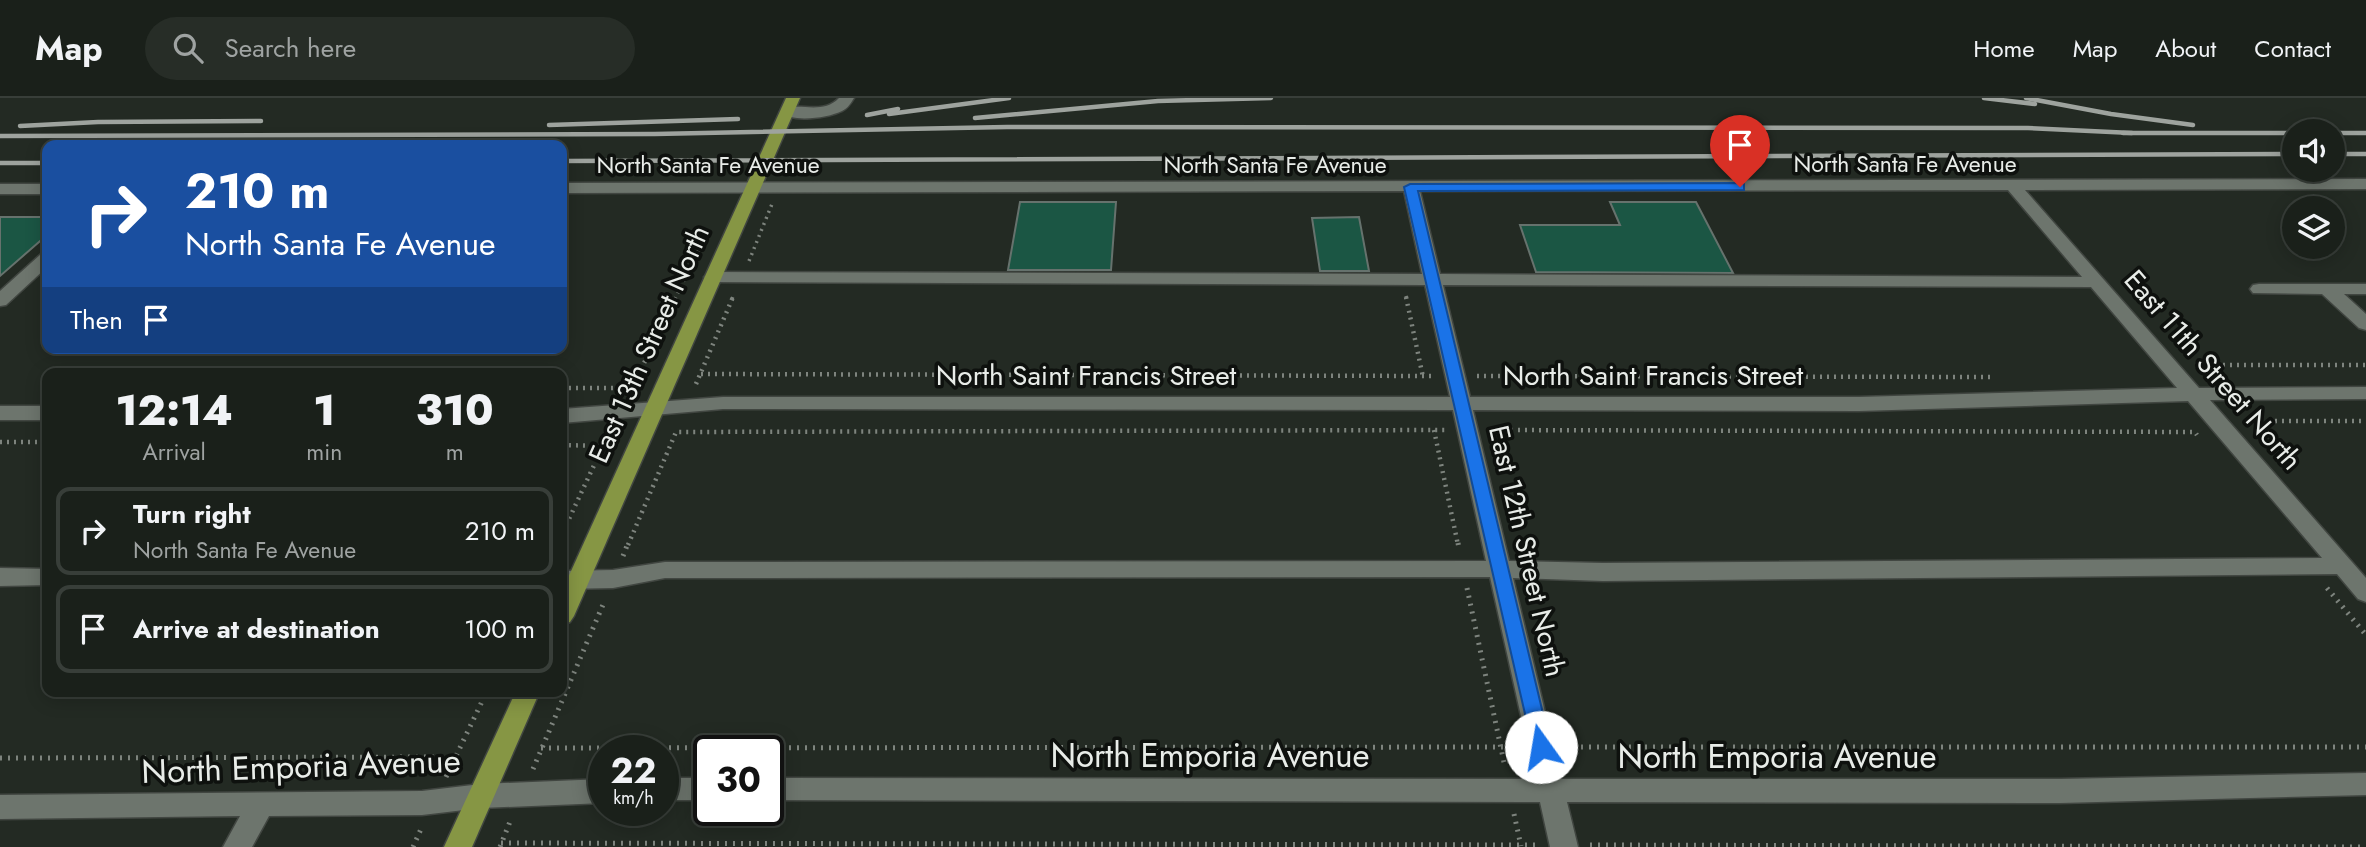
<!DOCTYPE html>
<html lang="en">
<head>
<meta charset="utf-8">
<style>
	:root { --surface:#1a201a; --page:#272d27; --text:#f1f3f6; --muted:#9fa3a2; --line:#383e39 }
	body { margin:0; font-family:Jost,sans-serif; background:var(--page); color:var(--text); height:100vh; display:flex; flex-direction:column; font-size:26px; white-space:nowrap }
	* { box-sizing:border-box; margin:0 }
	p { font-size:23px; color:var(--muted) }
	.icon { flex:none; width:38px; height:38px; fill:none; stroke:currentColor; stroke-width:2; stroke-linecap:round; stroke-linejoin:round }
	.map { position:relative; flex:1; overflow:hidden }
	.details { position:absolute; left:42px; top:270px; width:525px; height:329px; display:flex; flex-direction:column; background:var(--surface); border-radius:14px; box-shadow:0 4px 18px #0003,0 0 0 2px var(--line) }
	.details>* { flex:none }
	.guide { position:absolute; left:42px; top:42px; width:525px; height:214px; border-radius:14px; box-shadow:0 4px 18px #0003,0 0 0 2px var(--line); background:#1a4fa0; color:#fff; overflow:hidden }
	.tools { position:absolute; left:2282px; top:21px; display:grid; gap:14px }
	.tools a { display:grid; place-items:center; width:63px; height:63px; border-radius:50%; background:var(--surface); box-shadow:0 4px 18px #0003,0 0 0 2px var(--line); font-size:35px }
	.speed { position:absolute; left:588px; top:637px; display:flex; gap:14px; font-size:35px; font-weight:700; text-align:center }
	.speed>* { display:grid; place-content:center; width:91px; height:91px; border-radius:50%; background:var(--surface); box-shadow:0 4px 18px #0003,0 0 0 2px var(--line); line-height:1 }
	.speed small { font-size:18px; font-weight:400 }
	.speed .limit { border:4px solid #111; border-radius:10px; background:#fff; color:#111 }
	.pin { position:absolute; display:grid; place-items:center; width:60px; height:60px; color:#fff; margin:-72px -30px; border-radius:50% 50% 50% 0; rotate:-45deg; box-shadow:0 0 7px #0007 }
	.pin .icon { rotate:45deg }
	.me { position:absolute; width:77px; margin:-38px; rotate:347deg; stroke-linejoin:round; filter:drop-shadow(0 0 5px #0008) }
	.turn { display:flex; align-items:center; gap:24px; height:147px; padding:0 28px; font-size:32px }
	.turn .icon { width:91px; height:91px; stroke-width:2.5 }
	.turn b { display:block; font-size:49px; line-height:60px }
	.then { display:flex; align-items:center; height:66px; padding:0 28px; background:#0003; gap:14px; font-size:26px }
	.eta { display:flex; justify-content:space-evenly; align-items:center; height:119px; text-align:center }
	.eta b { font-size:42px; font-weight:800; line-height:49px }
	ul { padding:0; list-style:none }
	li { display:flex; align-items:center; gap:21px; height:88px; margin:0 14px 10px; padding:0 14px; border:4px solid var(--line); border-radius:14px }
	li div { flex:1 }
	li b { display:block; font-size:26px }
	li em { font-style:normal }
	header { display:flex; align-items:center; gap:42px; box-sizing:border-box; height:98px; padding:0 35px; background:var(--surface); border-bottom:2px solid var(--line) }
	header strong { font-size:33px }
	nav { display:flex; gap:38px; margin-inline-start:auto; font-size:24px }
	.search { width:490px; height:63px; background:var(--page); display:flex; align-items:center; gap:18px; box-sizing:border-box; padding:0 24px; border-radius:38px; color:var(--muted); font-size:26px }
	.map>svg:first-child { display:block }
	.building { fill:#1b5644; stroke:#66726d; stroke-width:2 }
	.lines { fill:none; stroke-linecap:round; stroke-linejoin:round }
	.minor-casing { stroke:#414641; stroke-width:3 }
	.major-casing { stroke:#414641; stroke-width:3 }
	.path-far2 { stroke:#7e847e; stroke-width:3.5; stroke-dasharray:2 4.5; stroke-linecap:butt }
	.path-far1 { stroke:#7e847e; stroke-width:4.5; stroke-dasharray:2 5; stroke-linecap:butt }
	.path { stroke:#7e847e; stroke-width:5; stroke-dasharray:2 6; stroke-linecap:butt }
	.minor { fill:#6d756d; fill-rule:evenodd }
	.major { fill:#869644; fill-rule:evenodd }
	.rail { stroke:#9ea39e; stroke-width:4.5 }
	.route { fill:#1a73e8; stroke:#114b97; stroke-width:2 }
	.labels { text-anchor:middle; dominant-baseline:central; stroke-width:7; stroke-linejoin:round; paint-order:stroke }
	.far-street-label { font-size:23px; fill:#e8ece8; stroke:#0e110e }
	.street-label { font-size:28px; fill:#e8ece8; stroke:#0e110e }
	.near-street-label { font-size:33px; fill:#e8ece8; stroke:#0e110e }
</style>
</head>
<body>
<header>
<strong>Map</strong>
<div class="search"><svg class="icon" aria-label="search" viewBox="0 0 24 24"><circle cx="10" cy="10" r="6"/><path d="M15 15l6 6"/></svg>Search here</div>
<nav><a>Home</a><a>Map</a><a>About</a><a>Contact</a></nav>
</header>
<div class="map">
<svg width="2366" height="749" viewBox="0 0 2366 749">
	<rect width="100%" height="100%" fill="#232a23"/>
	<g class="building">
		<polygon points="1020,104 1116,104 1111,172 1008,172"/>
		<polygon points="1610,104 1696,104 1733,175 1536,174 1520,127 1620,127"/>
		<polygon points="0,119 47,119 47,137 0,178"/>
		<polygon points="1359,119 1369,173 1320,173 1312,120"/>
	</g>
	<g class="lines">
		<g class="minor-casing">
			<g id="minor">
				<path d="M839 0H854C851 5 848 10 842 13 828 20 792 25 780 14 794 1 821 19 839 0Z"/>
				<path d="M2366 81V91L2025 92 2199 290 2366 289V301L2210 302 2366 480V504L2358 501 2337 476 1603 483 1513 480 1561 681H2060L2366 675V697L2060 705 1567 704 1578 749H1550L1540 704 768 702V680L1535 681 1490 479 665 480 613 490 562 491V473L613 472 665 464 1486 463 1453 312 723 311 562 325V311L723 299H1450L1425 187 713 184 704 179 713 174 1422 176 1404 93 562 95V85ZM2008 92 2082 179 1440 176 1420 93ZM1443 187 2091 189 2177 290 1859 299H1470ZM2188 303 2322 460 1603 465 1509 463 1473 312 1859 313Z"/>
				<rect x="0" y="86" width="47" height="10"/>
				<polygon points="47,155 47,169 6,207 0,208 0,193 41,156"/>
				<polygon points="2259,186 2366,186 2366,196 2344,196 2366,216 2366,232 2359,230 2322,196 2253,195 2250,191 2253,187"/>
				<rect x="0" y="308" width="47" height="14"/>
				<polygon points="0,470 47,471 47,487 0,488"/>
				<rect x="663" y="680" width="46" height="22"/>
				<polygon points="604,681 604,705 481,710 422,717 269,718 252,749 223,749 240,718 0,721 0,697 422,693 481,686"/>
			</g>
		</g>
		<g class="major-casing">
			<g id="major">
				<polygon points="786,0 800,0 574,518 570,524 562,527 562,493"/>
				<polygon points="516,593 540,593 472,749 444,749"/>
			</g>
		</g>
		<g class="path-far2">
			<polyline points="749,163 772,106"/>
			<polyline points="1406,198 1407,201"/>
			<polyline points="675,201 706,136"/>
			<polyline points="732,201 734,196"/>
		</g>
		<g class="path-far1">
			<polyline points="1406,199 1423,279"/>
			<polyline points="2195,267 2366,267"/>
			<polyline points="701,276 1433,278"/>
			<polyline points="1477,278 1993,279"/>
			<polyline points="696,286 733,199"/>
			<polyline points="562,290 632,290 676,199"/>
			<polyline points="2247,323 2366,323"/>
			<polyline points="1434,332 1458,447"/>
			<polyline points="1490,332 2195,334 2197,337"/>
			<polyline points="0,344 47,344"/>
			<polyline points="562,347 603,348 562,436"/>
			<polyline points="628,447 676,334 1446,332"/>
		</g>
		<g class="path">
			<polyline points="1458,445 1459,450"/>
			<polyline points="623,458 628,445"/>
			<polyline points="1467,490 1505,669"/>
			<polyline points="2327,490 2366,537"/>
			<polyline points="1565,649 2366,649"/>
			<polyline points="541,650 1515,649"/>
			<polyline points="0,660 456,659"/>
			<polyline points="533,671 605,502"/>
			<polyline points="446,679 487,593"/>
			<polyline points="1514,716 1521,748"/>
			<polyline points="501,745 1536,747"/>
			<polyline points="1590,747 2366,749"/>
			<polyline points="413,749 421,731"/>
			<polyline points="500,749 511,721"/>
		</g>
		<use href="#minor" class="minor"/>
		<use href="#major" class="major"/>
		<g class="rail">
			<polyline points="1984,0 2035,6"/>
			<polyline points="2026,0 2111,16 2193,27"/>
			<polyline points="889,16 1009,0"/>
			<polyline points="867,17 898,11"/>
			<polyline points="975,20 1158,3 1271,0"/>
			<polyline points="549,27 738,21"/>
			<polyline points="20,28 98,24 261,23"/>
			<polyline points="2123,35 2294,35"/>
			<polyline points="2333,35 2366,35"/>
			<polyline points="0,38 655,36 1007,29 2028,30 2132,35"/>
			<polyline points="2333,56 2366,56"/>
			<polyline points="562,63 2294,56"/>
			<polyline points="0,65 47,65"/>
		</g>
	</g>
	<polygon class="route" points="1740,85 1744,86 1744,92 1418,93 1551,649 1548,655 1541,658 1534,655 1404,89 1410,86"/>
	<g class="labels">
		<g class="far-street-label">
			<text x="1905" y="66">North Santa Fe Avenue</text>
			<text x="708" y="67">North Santa Fe Avenue</text>
			<text x="1275" y="67">North Santa Fe Avenue</text>
		</g>
		<g class="street-label">
			<text transform="translate(649 246) rotate(-66)">East 13th Street North</text>
			<text transform="translate(2213 272) rotate(49)">East 11th Street North</text>
			<text x="1086" y="277">North Saint Francis Street</text>
			<text x="1653" y="277">North Saint Francis Street</text>
			<text transform="translate(1527 453) rotate(77)">East 12th Street North</text>
		</g>
		<g class="near-street-label">
			<text x="1210" y="657">North Emporia Avenue</text>
			<text x="1777" y="658">North Emporia Avenue</text>
			<text transform="translate(301 668) rotate(-2)">North Emporia Avenue</text>
		</g>
	</g>
</svg>
<div class="tools">
<a><svg class="icon" aria-label="sound" viewBox="0 0 24 24"><path d="M4 9h4l5-4v14l-5-4H4zM17 9q2 3 0 6"/></svg></a>
<a><svg class="icon" aria-label="layers" viewBox="0 0 24 24"><path d="M12 4l9 5-9 5-9-5zM3 14l9 5 9-5"/></svg></a>
</div>
<div class="speed"><div>22<small>km/h</small></div><div class="limit">30</div></div>
<div class="pin" style="left:1740px;top:89px;background:#d93025"><svg class="icon" aria-label="arrive" viewBox="0 0 24 24"><path d="M6 21V4h12l-3 4 3 4H6"/></svg></div>
<svg class="me" style="left:1541px;top:649px" viewBox="-20 -20 40 40"><circle r="19" fill="#fff"/><path d="M0-13L10 11 0 6-10 11z" fill="#1a73e8"/></svg>
<div class="guide">
<div class="turn"><svg class="icon" aria-label="right" viewBox="0 0 24 24"><path d="M7 20v-9h11M14 6l5 5-5 5"/></svg><div><b>210 m</b>North Santa Fe Avenue</div></div>
<div class="then">Then<svg class="icon" aria-label="arrive" viewBox="0 0 24 24"><path d="M6 21V4h12l-3 4 3 4H6"/></svg></div>
</div>
<section class="details">
<div class="eta">
<div><b>12:14</b><p>Arrival</p></div>
<div><b>1</b><p>min</p></div>
<div><b>310</b><p>m</p></div>
</div>
<ul>
<li><svg class="icon" aria-label="right" viewBox="0 0 24 24"><path d="M7 20v-9h11M14 6l5 5-5 5"/></svg><div><b>Turn right</b><p>North Santa Fe Avenue</p></div><em>210 m</em></li>
<li><svg class="icon" aria-label="arrive" viewBox="0 0 24 24"><path d="M6 21V4h12l-3 4 3 4H6"/></svg><div><b>Arrive at destination</b></div><em>100 m</em></li>
</ul>
</section>
</div>
</body>
</html>
